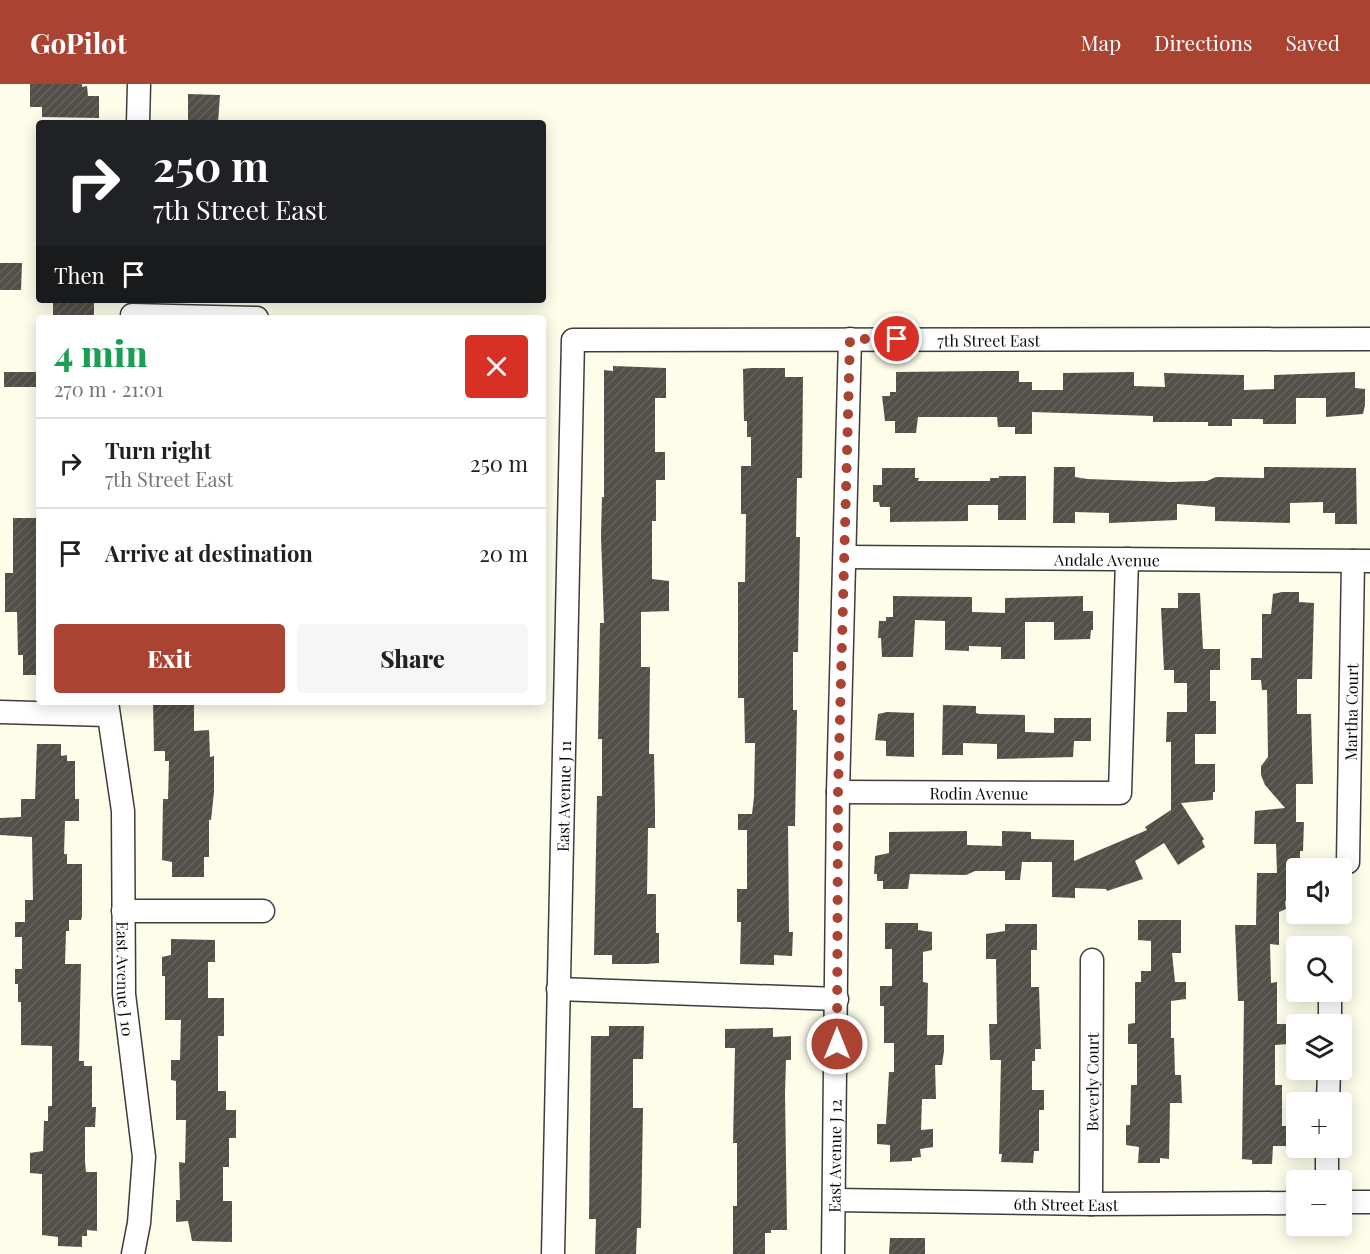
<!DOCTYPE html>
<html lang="en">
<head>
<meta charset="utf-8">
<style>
	:root { --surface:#fff; --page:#f6f6f6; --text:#202124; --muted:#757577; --line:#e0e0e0; --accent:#ab4332 }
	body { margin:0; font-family:"Playfair Display",serif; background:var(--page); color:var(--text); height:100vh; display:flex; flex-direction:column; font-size:22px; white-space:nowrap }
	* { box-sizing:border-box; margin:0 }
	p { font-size:20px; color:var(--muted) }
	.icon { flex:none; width:33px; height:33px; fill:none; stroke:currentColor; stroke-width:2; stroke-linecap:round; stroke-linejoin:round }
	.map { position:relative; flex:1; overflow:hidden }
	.sheet { position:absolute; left:36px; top:231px; width:510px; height:390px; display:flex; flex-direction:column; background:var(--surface); border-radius:6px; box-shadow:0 3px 15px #0003 }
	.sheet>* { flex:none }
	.guide { position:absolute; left:36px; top:36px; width:510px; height:183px; border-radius:6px; box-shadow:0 3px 15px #0003; background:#202124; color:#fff; overflow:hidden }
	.tools { position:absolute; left:1286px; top:774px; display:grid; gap:12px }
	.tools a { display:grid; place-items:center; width:66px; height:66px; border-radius:6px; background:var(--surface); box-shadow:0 3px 15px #0003; font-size:30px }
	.pin { position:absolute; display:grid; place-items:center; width:51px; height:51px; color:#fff; margin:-26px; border:3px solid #fff; border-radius:50%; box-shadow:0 2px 6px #0007 }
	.me { position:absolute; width:66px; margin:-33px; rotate:0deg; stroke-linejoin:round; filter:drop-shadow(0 0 4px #0008) }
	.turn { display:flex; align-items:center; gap:21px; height:126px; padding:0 18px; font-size:27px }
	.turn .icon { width:78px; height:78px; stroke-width:2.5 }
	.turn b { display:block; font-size:42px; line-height:51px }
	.then { display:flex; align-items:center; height:57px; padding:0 18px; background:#0003; gap:12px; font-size:22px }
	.round { display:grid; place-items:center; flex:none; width:63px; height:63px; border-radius:6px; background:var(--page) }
	.summary { display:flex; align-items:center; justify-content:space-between; height:102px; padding:0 18px }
	h1 { font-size:36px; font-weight:800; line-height:45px; color:#1e9e55 }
	.primary-button { display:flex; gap:12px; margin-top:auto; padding:12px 18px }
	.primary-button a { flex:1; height:69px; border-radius:6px; background:var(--accent); color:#fff; font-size:24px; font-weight:800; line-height:69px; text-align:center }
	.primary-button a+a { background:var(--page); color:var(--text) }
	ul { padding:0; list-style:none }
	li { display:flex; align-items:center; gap:18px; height:90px; padding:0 18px; border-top:2px solid var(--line) }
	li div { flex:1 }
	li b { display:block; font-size:22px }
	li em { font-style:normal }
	header { display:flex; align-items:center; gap:36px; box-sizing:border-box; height:84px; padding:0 30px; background:var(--accent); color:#fff }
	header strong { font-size:28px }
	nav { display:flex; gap:33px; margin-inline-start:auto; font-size:21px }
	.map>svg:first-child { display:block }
	.building { fill:url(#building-hatch) }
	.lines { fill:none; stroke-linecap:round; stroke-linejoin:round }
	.minor-casing { stroke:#3d3d3d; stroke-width:25 }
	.minor { stroke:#fff; stroke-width:22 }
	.route { stroke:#ab4332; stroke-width:10; stroke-dasharray:0 18 }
	.labels { text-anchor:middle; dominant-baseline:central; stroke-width:6; stroke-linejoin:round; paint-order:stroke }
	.street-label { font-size:16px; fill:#0a0a0a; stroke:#fff }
</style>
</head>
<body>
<header>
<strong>GoPilot</strong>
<nav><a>Map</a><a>Directions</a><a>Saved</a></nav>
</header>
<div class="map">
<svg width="1370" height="1170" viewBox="0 0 1370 1170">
	<defs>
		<pattern id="building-hatch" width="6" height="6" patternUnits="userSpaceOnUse" patternTransform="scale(1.5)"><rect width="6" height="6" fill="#524e48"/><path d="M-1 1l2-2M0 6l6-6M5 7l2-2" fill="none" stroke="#66635e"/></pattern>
	</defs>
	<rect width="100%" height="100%" fill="#fdfdea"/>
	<g class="building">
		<polygon points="30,0 82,0 82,3 87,2 88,12 99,12 99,34 42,33 42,23 30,23"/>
		<polygon points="188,10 220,11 218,39 188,39"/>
		<polygon points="0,179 22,179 21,206 0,206"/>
		<rect x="53" y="216" width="41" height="18"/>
		<polygon points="613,282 666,284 666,314 655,314 655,368 665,368 665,396 656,396 656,437 652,437 652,495 669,497 669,527 641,528 641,583 650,583 649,670 654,670 655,726 655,744 648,744 647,810 656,810 656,849 659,849 659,879 646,880 612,880 612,871 594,871 597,712 602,712 602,655 598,655 600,539 604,539 601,452 602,413 604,413 604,286 613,287"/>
		<polygon points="751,284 785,284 785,293 803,293 802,394 797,394 796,453 800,453 798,568 793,568 793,626 797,626 795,742 788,742 789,848 793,848 792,872 774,871 774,881 740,880 741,838 737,838 737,805 747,805 747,746 738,746 738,730 752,730 754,713 755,659 745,659 744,614 738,614 738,498 745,498 746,430 741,430 741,382 751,382 751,353 747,353 747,337 744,337 743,285"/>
		<polygon points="989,287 1019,287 1019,298 1032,298 1032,306 1063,306 1063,289 1134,288 1134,302 1165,303 1164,289 1244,291 1244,306 1274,305 1274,291 1355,288 1355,304 1365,305 1365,321 1363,330 1326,333 1326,314 1296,314 1296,340 1263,340 1263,335 1232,335 1232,342 1208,342 1208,338 1153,338 1153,332 1032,328 1032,350 1015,350 1015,343 998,343 997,333 918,333 916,349 895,349 895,337 885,337 882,312 890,312 890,308 896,308 896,288"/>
		<rect x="4" y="288" width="35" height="15"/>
		<polygon points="1054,383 1075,383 1075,393 1087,395 1169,398 1207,397 1216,393 1264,394 1264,383 1356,384 1357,440 1335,440 1335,429 1323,429 1323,418 1290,419 1290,439 1215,437 1215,423 1177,420 1177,436 1109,439 1109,429 1075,428 1075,439 1053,439"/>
		<polygon points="882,384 915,384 915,394 919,394 918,397 990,397 990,394 999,394 999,392 1026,392 1026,436 998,436 998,421 968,421 968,437 890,438 890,423 880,423 879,418 873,418 873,401 882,401"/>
		<polygon points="13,434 39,434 39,591 23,591 23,571 18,571 17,528 5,528 5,489 13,489"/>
		<polygon points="1282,508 1299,508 1299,518 1314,519 1312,595 1297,595 1297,630 1311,630 1313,700 1296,700 1296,738 1304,738 1303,767 1300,767 1300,784 1296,784 1296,817 1285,817 1286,825 1279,828 1279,861 1270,860 1271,899 1277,898 1277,940 1288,940 1288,960 1275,961 1275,1001 1282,1001 1282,1042 1286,1042 1286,1062 1273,1062 1272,1080 1252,1080 1252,1076 1242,1075 1244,917 1238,917 1235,841 1256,841 1257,789 1277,789 1276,760 1254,760 1255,727 1285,724 1265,701 1261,691 1261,682 1268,673 1267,606 1262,606 1261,596 1251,596 1251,574 1262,574 1262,530 1271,530 1273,510"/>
		<polygon points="1178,509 1200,509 1203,565 1220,565 1220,586 1210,586 1210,617 1216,617 1216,650 1195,650 1195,680 1215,680 1215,708 1213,708 1213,716 1181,719 1204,755 1202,757 1205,763 1178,781 1164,759 1135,777 1143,795 1107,807 1106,805 1075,804 1075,814 1052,813 1052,778 1022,778 1020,796 1005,796 1005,787 975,787 966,791 910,790 908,805 883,805 883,797 877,797 877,790 874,790 875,772 889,769 889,748 967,747 967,761 1002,762 1002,747 1031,748 1031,755 1074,756 1074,777 1147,746 1145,743 1171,726 1171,658 1166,658 1167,628 1187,628 1187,599 1174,599 1174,586 1164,586 1161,524 1178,524"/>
		<polygon points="893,512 972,513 972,528 1005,529 1005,514 1083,512 1083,527 1093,527 1093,546 1091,546 1090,555 1054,556 1054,538 1025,538 1025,575 1001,575 1001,563 969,562 969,567 945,566 945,537 915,536 913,573 882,573 881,554 878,554 879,537 886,537 886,533 893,533"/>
		<polygon points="153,618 194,618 194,647 209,646 210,673 214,672 214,708 211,736 209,736 209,773 204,773 204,793 172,793 172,778 162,776 163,715 168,715 169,677 165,677 165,667 154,667"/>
		<polygon points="943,621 976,622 976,629 979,630 1025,631 1025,648 1054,649 1054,634 1091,634 1091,657 1074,657 1073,673 997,675 997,660 963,659 963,671 942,671"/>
		<polygon points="887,628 914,629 914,673 886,672 886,657 875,656 878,630"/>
		<polygon points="37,660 61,660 61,672 67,671 67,677 75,677 75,715 79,715 79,737 65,737 64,770 67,770 67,780 82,780 82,832 81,836 69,836 69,847 66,847 65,880 81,880 79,977 84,977 84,982 92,982 92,1023 96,1023 95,1043 85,1043 85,1078 86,1088 97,1088 97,1147 87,1146 87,1152 82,1152 82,1163 58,1162 58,1153 42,1151 42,1090 30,1089 30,1069 43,1067 44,1037 48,1037 48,1022 52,1022 52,962 21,961 21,918 18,918 18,900 15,900 15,885 22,885 22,853 15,853 15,838 25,838 25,816 33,816 32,753 0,751 0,734 21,733 21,715 35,715"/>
		<polygon points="1138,836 1181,836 1181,869 1172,869 1175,898 1186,898 1186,915 1171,917 1171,954 1174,954 1175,991 1181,991 1182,1019 1170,1019 1169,1075 1160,1074 1160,1079 1138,1079 1139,1063 1126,1061 1126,1041 1130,1041 1131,1001 1137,1001 1137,960 1128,960 1128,940 1135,939 1135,898 1141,898 1141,887 1151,887 1151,857 1138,856"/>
		<polygon points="885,839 918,839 918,846 932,848 932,866 923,868 923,898 928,899 927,951 944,951 944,967 942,981 935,981 936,1015 922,1015 921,1046 933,1045 933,1063 920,1065 921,1073 912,1074 912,1077 890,1078 890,1061 877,1060 877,1040 886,1040 889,988 894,988 894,959 884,959 884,922 880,922 880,902 892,902 892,865 885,865"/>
		<polygon points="1005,840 1037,840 1037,866 1031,866 1031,903 1039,903 1041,965 1035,965 1035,977 1032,977 1032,1006 1044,1006 1044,1026 1039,1026 1039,1067 1034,1067 1033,1079 1001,1078 1002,1070 999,1070 1001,976 990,976 989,940 997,940 996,875 986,875 986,850 1005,847"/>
		<polygon points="171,855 215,856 215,878 208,878 208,914 224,914 224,952 218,952 218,1007 226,1007 226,1026 236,1026 236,1054 229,1054 229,1083 223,1083 223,1117 232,1117 232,1158 192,1157 188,1137 176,1138 176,1116 180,1116 179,1078 185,1079 186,1036 176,1036 176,997 171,996 171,976 180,976 181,936 165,936 165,892 162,892 162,873 171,871"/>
		<polygon points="609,942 644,942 643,975 633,975 633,1024 643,1024 641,1144 637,1144 636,1170 595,1170 596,1135 589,1135 591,952 609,952"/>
		<polygon points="773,944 773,953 791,952 791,976 786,976 785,1010 787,1146 771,1146 771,1149 765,1149 765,1170 733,1170 733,1122 737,1122 737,1059 733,1059 735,964 725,964 725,945"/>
		<polygon points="890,1154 925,1154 925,1170 889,1170"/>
	</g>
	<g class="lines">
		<g class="minor-casing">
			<g id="minor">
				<polyline points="138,39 139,0"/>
				<polyline points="132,231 257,234"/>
				<path id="s1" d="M845 473 1370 477"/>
				<path id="s2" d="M107 618 123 727 124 910 144 1073 139 1139 133 1170"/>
				<polyline points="0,628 107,631"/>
				<path id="s3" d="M838 708 1120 709 1127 475"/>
				<path id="s4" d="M1348 778 1353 477"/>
				<polyline points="123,827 263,827"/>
				<polyline points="558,905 837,915"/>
				<polyline points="1330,940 1330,908"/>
				<polyline points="1328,1018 1329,986"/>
				<polyline points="1327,1096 1327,1064"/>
				<path id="s5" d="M835 1116 1091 1120 1296 1119"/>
				<polyline points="1341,1118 1370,1118"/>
				<path id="s6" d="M1091 1120 1092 876"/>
				<path id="s7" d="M553 1170 573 256 1370 255"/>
				<path id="s8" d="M833 1170 838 708 850 255"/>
			</g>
		</g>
		<use href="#minor" class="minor"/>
	</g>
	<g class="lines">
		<polyline class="route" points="837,960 838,708 850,255 897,255"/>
	</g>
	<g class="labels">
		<g class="street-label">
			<text stroke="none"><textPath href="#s7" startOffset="1330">7th Street East</textPath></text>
			<text stroke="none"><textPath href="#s1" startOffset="262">Andale Avenue</textPath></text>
			<text stroke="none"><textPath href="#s4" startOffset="150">Martha Court</textPath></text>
			<text stroke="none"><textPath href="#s3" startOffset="141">Rodin Avenue</textPath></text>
			<text stroke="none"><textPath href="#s7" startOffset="458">East Avenue J 11</textPath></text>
			<text stroke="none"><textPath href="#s2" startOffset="278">East Avenue J 10</textPath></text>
			<text stroke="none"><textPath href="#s6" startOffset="122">Beverly Court</textPath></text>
			<text stroke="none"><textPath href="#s8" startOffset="98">East Avenue J 12</textPath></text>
			<text stroke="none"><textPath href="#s5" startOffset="231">6th Street East</textPath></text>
		</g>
	</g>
</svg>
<div class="tools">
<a><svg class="icon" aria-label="sound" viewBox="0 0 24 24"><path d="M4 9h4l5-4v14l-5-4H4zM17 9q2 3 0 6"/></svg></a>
<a><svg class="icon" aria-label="search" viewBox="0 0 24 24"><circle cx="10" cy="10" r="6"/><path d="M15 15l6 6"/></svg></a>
<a><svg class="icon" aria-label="layers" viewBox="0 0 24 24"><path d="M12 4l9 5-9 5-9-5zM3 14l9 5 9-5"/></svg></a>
<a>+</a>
<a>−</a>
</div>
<div class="pin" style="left:897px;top:255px;background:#d93025"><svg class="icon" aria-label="arrive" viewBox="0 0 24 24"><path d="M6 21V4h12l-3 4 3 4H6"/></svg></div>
<svg class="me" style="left:837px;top:960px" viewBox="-20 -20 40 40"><circle r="17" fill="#ab4332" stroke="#fff" stroke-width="3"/><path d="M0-11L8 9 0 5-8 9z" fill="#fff"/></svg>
<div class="guide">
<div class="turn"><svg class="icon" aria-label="right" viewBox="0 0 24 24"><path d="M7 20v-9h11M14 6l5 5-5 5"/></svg><div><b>250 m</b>7th Street East</div></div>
<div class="then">Then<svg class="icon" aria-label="arrive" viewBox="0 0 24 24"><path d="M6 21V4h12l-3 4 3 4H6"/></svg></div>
</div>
<section class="sheet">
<div class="summary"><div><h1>4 min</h1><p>270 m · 21:01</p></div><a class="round" style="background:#d93025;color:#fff"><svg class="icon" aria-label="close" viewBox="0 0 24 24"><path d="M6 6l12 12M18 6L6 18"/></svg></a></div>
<ul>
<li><svg class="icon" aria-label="right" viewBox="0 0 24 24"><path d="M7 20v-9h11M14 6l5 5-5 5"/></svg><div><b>Turn right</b><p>7th Street East</p></div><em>250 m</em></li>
<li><svg class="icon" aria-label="arrive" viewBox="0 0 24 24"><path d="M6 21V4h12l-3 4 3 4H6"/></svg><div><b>Arrive at destination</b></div><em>20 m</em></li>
</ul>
<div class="primary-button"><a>Exit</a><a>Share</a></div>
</section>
</div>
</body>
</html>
